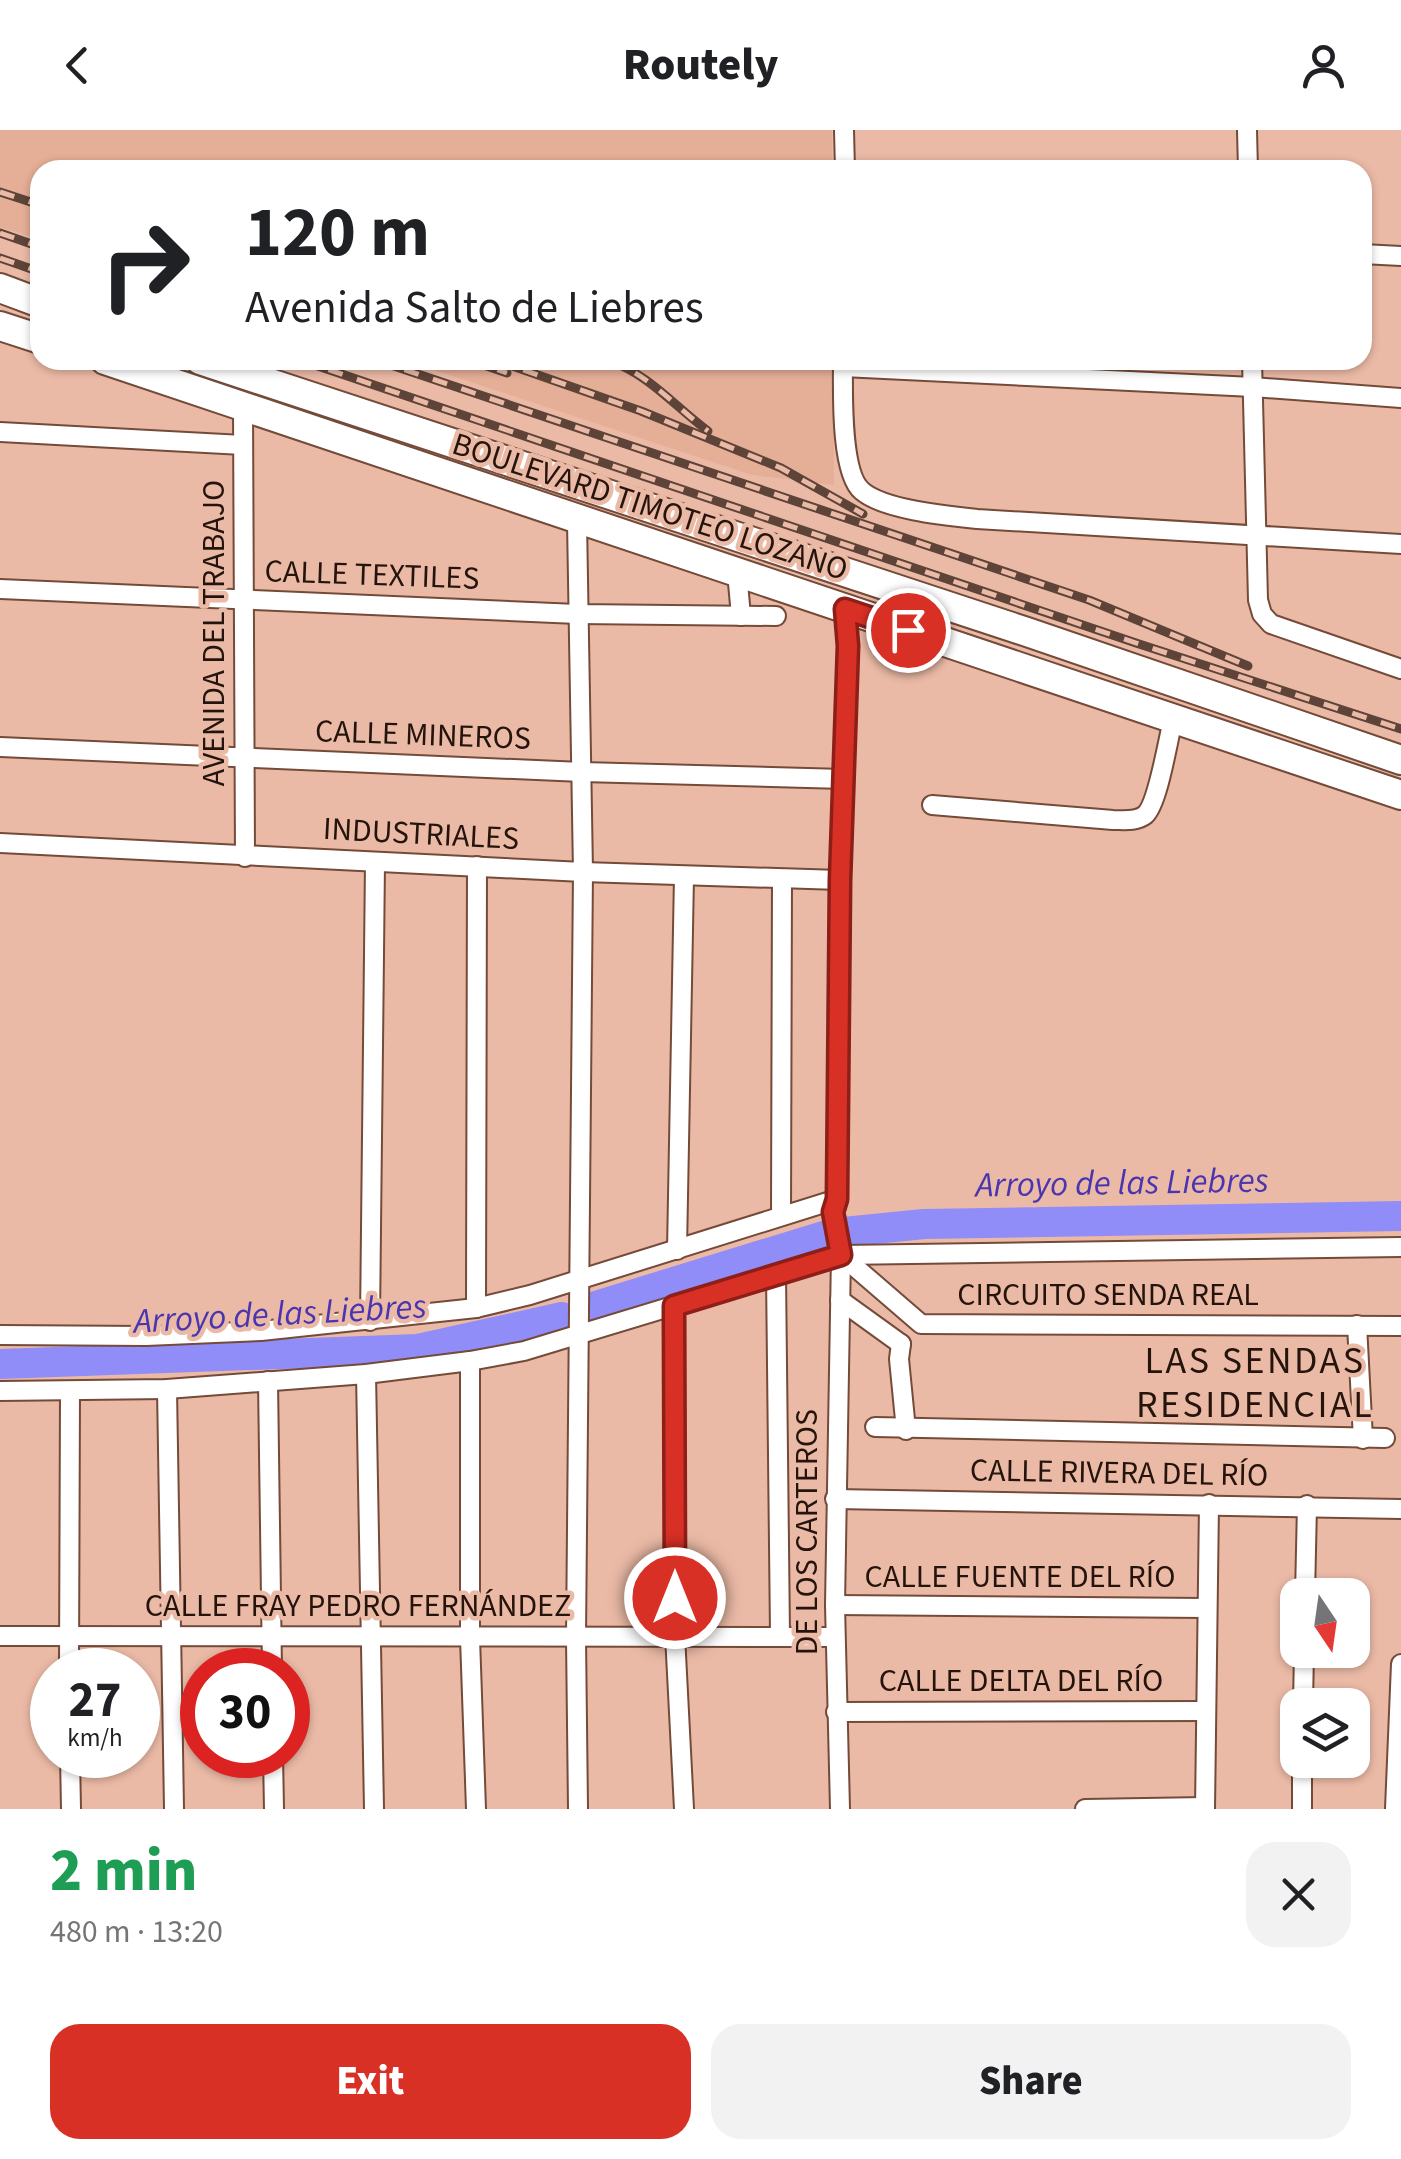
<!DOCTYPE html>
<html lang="en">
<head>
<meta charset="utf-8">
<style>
	:root { --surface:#fff; --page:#f2f2f2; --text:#202124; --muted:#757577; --accent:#d93025 }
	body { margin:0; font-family:"Source Sans 3",sans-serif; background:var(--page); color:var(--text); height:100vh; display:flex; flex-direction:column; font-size:38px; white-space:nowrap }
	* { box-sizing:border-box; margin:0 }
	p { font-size:32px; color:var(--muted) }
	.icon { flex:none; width:55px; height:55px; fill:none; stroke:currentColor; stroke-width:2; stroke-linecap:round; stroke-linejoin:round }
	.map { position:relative; height:1679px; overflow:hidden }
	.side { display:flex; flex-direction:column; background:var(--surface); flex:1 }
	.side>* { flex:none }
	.hud { position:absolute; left:30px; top:30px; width:1342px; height:210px; border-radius:30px; box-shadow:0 2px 8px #0004; background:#fff; color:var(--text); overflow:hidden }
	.needle { width:65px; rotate:167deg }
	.tools { position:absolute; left:1280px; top:1448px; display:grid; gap:20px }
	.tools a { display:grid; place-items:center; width:90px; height:90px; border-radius:20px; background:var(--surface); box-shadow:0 2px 8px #0004; font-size:50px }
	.speed { position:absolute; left:30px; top:1518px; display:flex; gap:20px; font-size:50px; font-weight:700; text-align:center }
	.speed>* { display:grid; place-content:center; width:130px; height:130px; border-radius:50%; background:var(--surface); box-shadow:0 2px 8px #0004; line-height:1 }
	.speed small { font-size:25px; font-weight:400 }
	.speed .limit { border:15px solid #d22; background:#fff; color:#111 }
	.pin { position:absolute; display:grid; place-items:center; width:85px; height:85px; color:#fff; margin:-42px; border:5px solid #fff; border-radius:50%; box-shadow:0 2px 10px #0007 }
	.me { position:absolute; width:110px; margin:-55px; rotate:0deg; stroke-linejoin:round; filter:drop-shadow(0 0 8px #0008) }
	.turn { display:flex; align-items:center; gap:35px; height:210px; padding:0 50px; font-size:45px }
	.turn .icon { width:130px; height:130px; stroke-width:2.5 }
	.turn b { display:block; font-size:70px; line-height:85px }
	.round { display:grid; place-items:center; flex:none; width:105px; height:105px; border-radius:30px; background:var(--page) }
	.overview { display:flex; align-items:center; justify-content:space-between; height:170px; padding:0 50px }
	h1 { font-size:60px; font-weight:800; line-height:75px; color:#1e9e55 }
	.primary-button { display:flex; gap:20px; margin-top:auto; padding:20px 50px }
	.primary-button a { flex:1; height:115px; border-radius:30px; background:var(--accent); color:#fff; font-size:40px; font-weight:800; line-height:115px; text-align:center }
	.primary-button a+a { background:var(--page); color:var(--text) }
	header { display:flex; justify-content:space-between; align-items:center; height:130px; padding:0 50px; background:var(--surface); font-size:45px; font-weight:800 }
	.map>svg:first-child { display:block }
	.built { fill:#e5ae97 }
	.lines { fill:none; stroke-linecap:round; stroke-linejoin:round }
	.river { stroke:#908cf8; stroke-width:30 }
	.street-casing { stroke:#744a39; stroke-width:22 }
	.primary-casing { stroke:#744a39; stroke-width:32 }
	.street { stroke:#fff; stroke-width:18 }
	.primary { stroke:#fff; stroke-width:28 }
	.rail-casing { stroke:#5e4438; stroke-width:9 }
	.rail { stroke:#ebbaa6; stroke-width:5; stroke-dasharray:15; stroke-linecap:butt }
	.route-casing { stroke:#8d1f18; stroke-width:25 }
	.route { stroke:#d93025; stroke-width:18 }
	.labels { text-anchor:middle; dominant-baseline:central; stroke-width:9; stroke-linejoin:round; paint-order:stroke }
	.street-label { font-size:32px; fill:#25140c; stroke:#ebbaa6 }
	.water-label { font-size:35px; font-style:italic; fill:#4a35b1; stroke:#ebbaa6 }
	.quarter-label { font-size:38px; letter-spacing:2.5px; fill:#25140c; stroke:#ebbaa6 }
</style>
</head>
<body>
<header><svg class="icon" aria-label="back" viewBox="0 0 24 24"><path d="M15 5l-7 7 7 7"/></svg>Routely<svg class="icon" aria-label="person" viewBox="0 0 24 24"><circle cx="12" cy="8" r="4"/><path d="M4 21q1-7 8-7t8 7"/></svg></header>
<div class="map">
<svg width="1401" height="1679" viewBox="0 0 1401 1679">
	<rect width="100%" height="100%" fill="#ebbaa6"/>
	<g class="built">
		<polygon points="0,0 832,0 832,40 40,40 40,110 0,97"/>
		<polygon points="404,230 833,230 834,355 752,345"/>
	</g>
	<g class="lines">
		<g class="river">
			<polyline points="844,1102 924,1094 1401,1086"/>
			<polyline points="589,1178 830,1104"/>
			<polyline points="0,1234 418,1219 562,1187"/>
		</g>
		<g class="street-casing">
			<g id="street">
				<polyline points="844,0 845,40"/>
				<polyline points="1247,0 1248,40"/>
				<polyline points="1362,124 1401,126"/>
				<path d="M843 230C843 259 840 343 862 361 884 380 949 386 977 389L1401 414"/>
				<polyline points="1252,230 1258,470 1262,484 1271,494 1401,539"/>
				<polyline points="843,237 1253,257 1401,268"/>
				<polyline points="243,279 245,727"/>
				<polyline points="0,302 243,315"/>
				<polyline points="577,391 583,742 576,1508 578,1679"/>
				<polyline points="737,442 741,486"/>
				<polyline points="0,459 577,484 776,486"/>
				<polyline points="0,617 582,642 844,649"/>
				<path d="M932 675 1113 690C1123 690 1136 692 1145 685 1158 674 1168 609 1173 590"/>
				<polyline points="0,713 583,742 840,750"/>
				<polyline points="781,1085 782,749"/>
				<polyline points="677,1120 684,746"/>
				<polyline points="841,1125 921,1194 1401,1196"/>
				<polyline points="776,1144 780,1505"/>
				<polyline points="840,1170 901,1214"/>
				<polyline points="674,1175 675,1505 684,1679"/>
				<polyline points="476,1178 477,736"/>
				<polyline points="370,1191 375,732"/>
				<polyline points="1357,1195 1363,1309"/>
				<polyline points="0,1205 146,1206 261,1201 476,1178 530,1165 837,1069"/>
				<polyline points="901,1214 899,1229 906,1300"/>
				<polyline points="470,1231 470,1508 476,1679"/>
				<polyline points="366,1244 374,1679"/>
				<polyline points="268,1251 272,1540"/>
				<polyline points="167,1259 174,1679"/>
				<polyline points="0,1261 167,1259 366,1244 470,1231 524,1221 841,1125 1401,1117"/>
				<polyline points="875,1297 1385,1308"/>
				<polyline points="835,1369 1401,1379"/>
				<polyline points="1305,1465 1307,1375"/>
				<polyline points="835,1475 1206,1478"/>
				<polyline points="0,1506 835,1507"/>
				<polyline points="69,1540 70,1261"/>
				<polyline points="1303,1575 1304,1520"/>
				<polyline points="836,1582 1206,1581"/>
				<polyline points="70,1625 71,1679"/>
				<polyline points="273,1625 274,1679"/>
				<polyline points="840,1679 835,1475 841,1125 833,1082 837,1069 840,750 848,516 845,479"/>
				<polyline points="1085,1679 1205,1677"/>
				<polyline points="1205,1679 1209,1374"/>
				<polyline points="1302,1679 1302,1630"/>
				<polyline points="1395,1679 1401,1534"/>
			</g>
		</g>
		<g class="primary-casing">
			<g id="primary">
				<polyline points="0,158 40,173"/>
				<polyline points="0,196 40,209"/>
				<polyline points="105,230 1401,665"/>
				<polyline points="200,230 1027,502 1401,630"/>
			</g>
		</g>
		<use href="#street" class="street"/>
		<use href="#primary" class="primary"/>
		<g class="rail-casing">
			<g id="rail">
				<polyline points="0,62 40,75"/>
				<polyline points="0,103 40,117"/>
				<polyline points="0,128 40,142"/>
				<polyline points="300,230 1136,513 1401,599"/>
				<polyline points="376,230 1089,470 1248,536"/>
				<polyline points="469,230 507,243"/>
				<polyline points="495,230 641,281 781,338 863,384"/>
				<path d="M608 230C650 245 673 275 708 301"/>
			</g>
		</g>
		<use href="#rail" class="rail"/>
	</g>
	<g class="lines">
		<g class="route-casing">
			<polyline id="route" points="675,1468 674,1176 841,1125 833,1082 837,1069 840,750 848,516 845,479 908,500"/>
		</g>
		<use href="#route" class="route"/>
	</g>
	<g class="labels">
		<g class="street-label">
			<text transform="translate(650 377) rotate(18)">BOULEVARD TIMOTEO LOZANO</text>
			<text transform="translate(372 445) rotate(2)">CALLE TEXTILES</text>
			<text transform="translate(214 503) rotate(-90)">AVENIDA DEL TRABAJO</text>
			<text transform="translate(423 605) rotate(2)">CALLE MINEROS</text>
			<text transform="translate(421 704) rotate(3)">INDUSTRIALES</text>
			<text x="1108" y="1165">CIRCUITO SENDA REAL</text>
			<text transform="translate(1119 1343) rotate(1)">CALLE RIVERA DEL RÍO</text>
			<text transform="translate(807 1402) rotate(-90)">DE LOS CARTEROS</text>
			<text x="1020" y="1447">CALLE FUENTE DEL RÍO</text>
			<text x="358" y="1476">CALLE FRAY PEDRO FERNÁNDEZ</text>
			<text x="1021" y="1551">CALLE DELTA DEL RÍO</text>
		</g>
		<g class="water-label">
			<text transform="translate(1122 1053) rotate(-1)">Arroyo de las Liebres</text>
			<text transform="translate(280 1184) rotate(-3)">Arroyo de las Liebres</text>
		</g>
		<g class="quarter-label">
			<text x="1255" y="1231">LAS SENDAS<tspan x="1255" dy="44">RESIDENCIAL</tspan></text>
		</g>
	</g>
</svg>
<div class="tools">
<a><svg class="needle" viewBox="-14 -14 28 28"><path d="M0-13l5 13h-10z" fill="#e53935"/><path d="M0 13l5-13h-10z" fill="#757577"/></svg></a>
<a><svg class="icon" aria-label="layers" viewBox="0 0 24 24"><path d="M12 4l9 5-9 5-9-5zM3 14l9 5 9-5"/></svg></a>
</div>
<div class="speed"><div>27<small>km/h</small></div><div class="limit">30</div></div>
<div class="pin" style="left:908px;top:500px;background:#d93025"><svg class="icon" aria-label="arrive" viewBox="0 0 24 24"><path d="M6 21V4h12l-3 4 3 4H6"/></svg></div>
<svg class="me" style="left:675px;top:1468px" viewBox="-20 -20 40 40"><circle r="17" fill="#d93025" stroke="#fff" stroke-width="3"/><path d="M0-11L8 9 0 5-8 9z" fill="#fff"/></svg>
<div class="hud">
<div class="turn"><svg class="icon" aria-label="right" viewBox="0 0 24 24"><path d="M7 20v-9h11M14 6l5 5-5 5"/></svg><div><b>120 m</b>Avenida Salto de Liebres</div></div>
</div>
</div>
<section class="side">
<div class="overview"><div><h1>2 min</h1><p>480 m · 13:20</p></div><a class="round"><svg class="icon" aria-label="close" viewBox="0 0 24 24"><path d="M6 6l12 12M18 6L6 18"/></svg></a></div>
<div class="primary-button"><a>Exit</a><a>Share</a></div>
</section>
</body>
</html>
